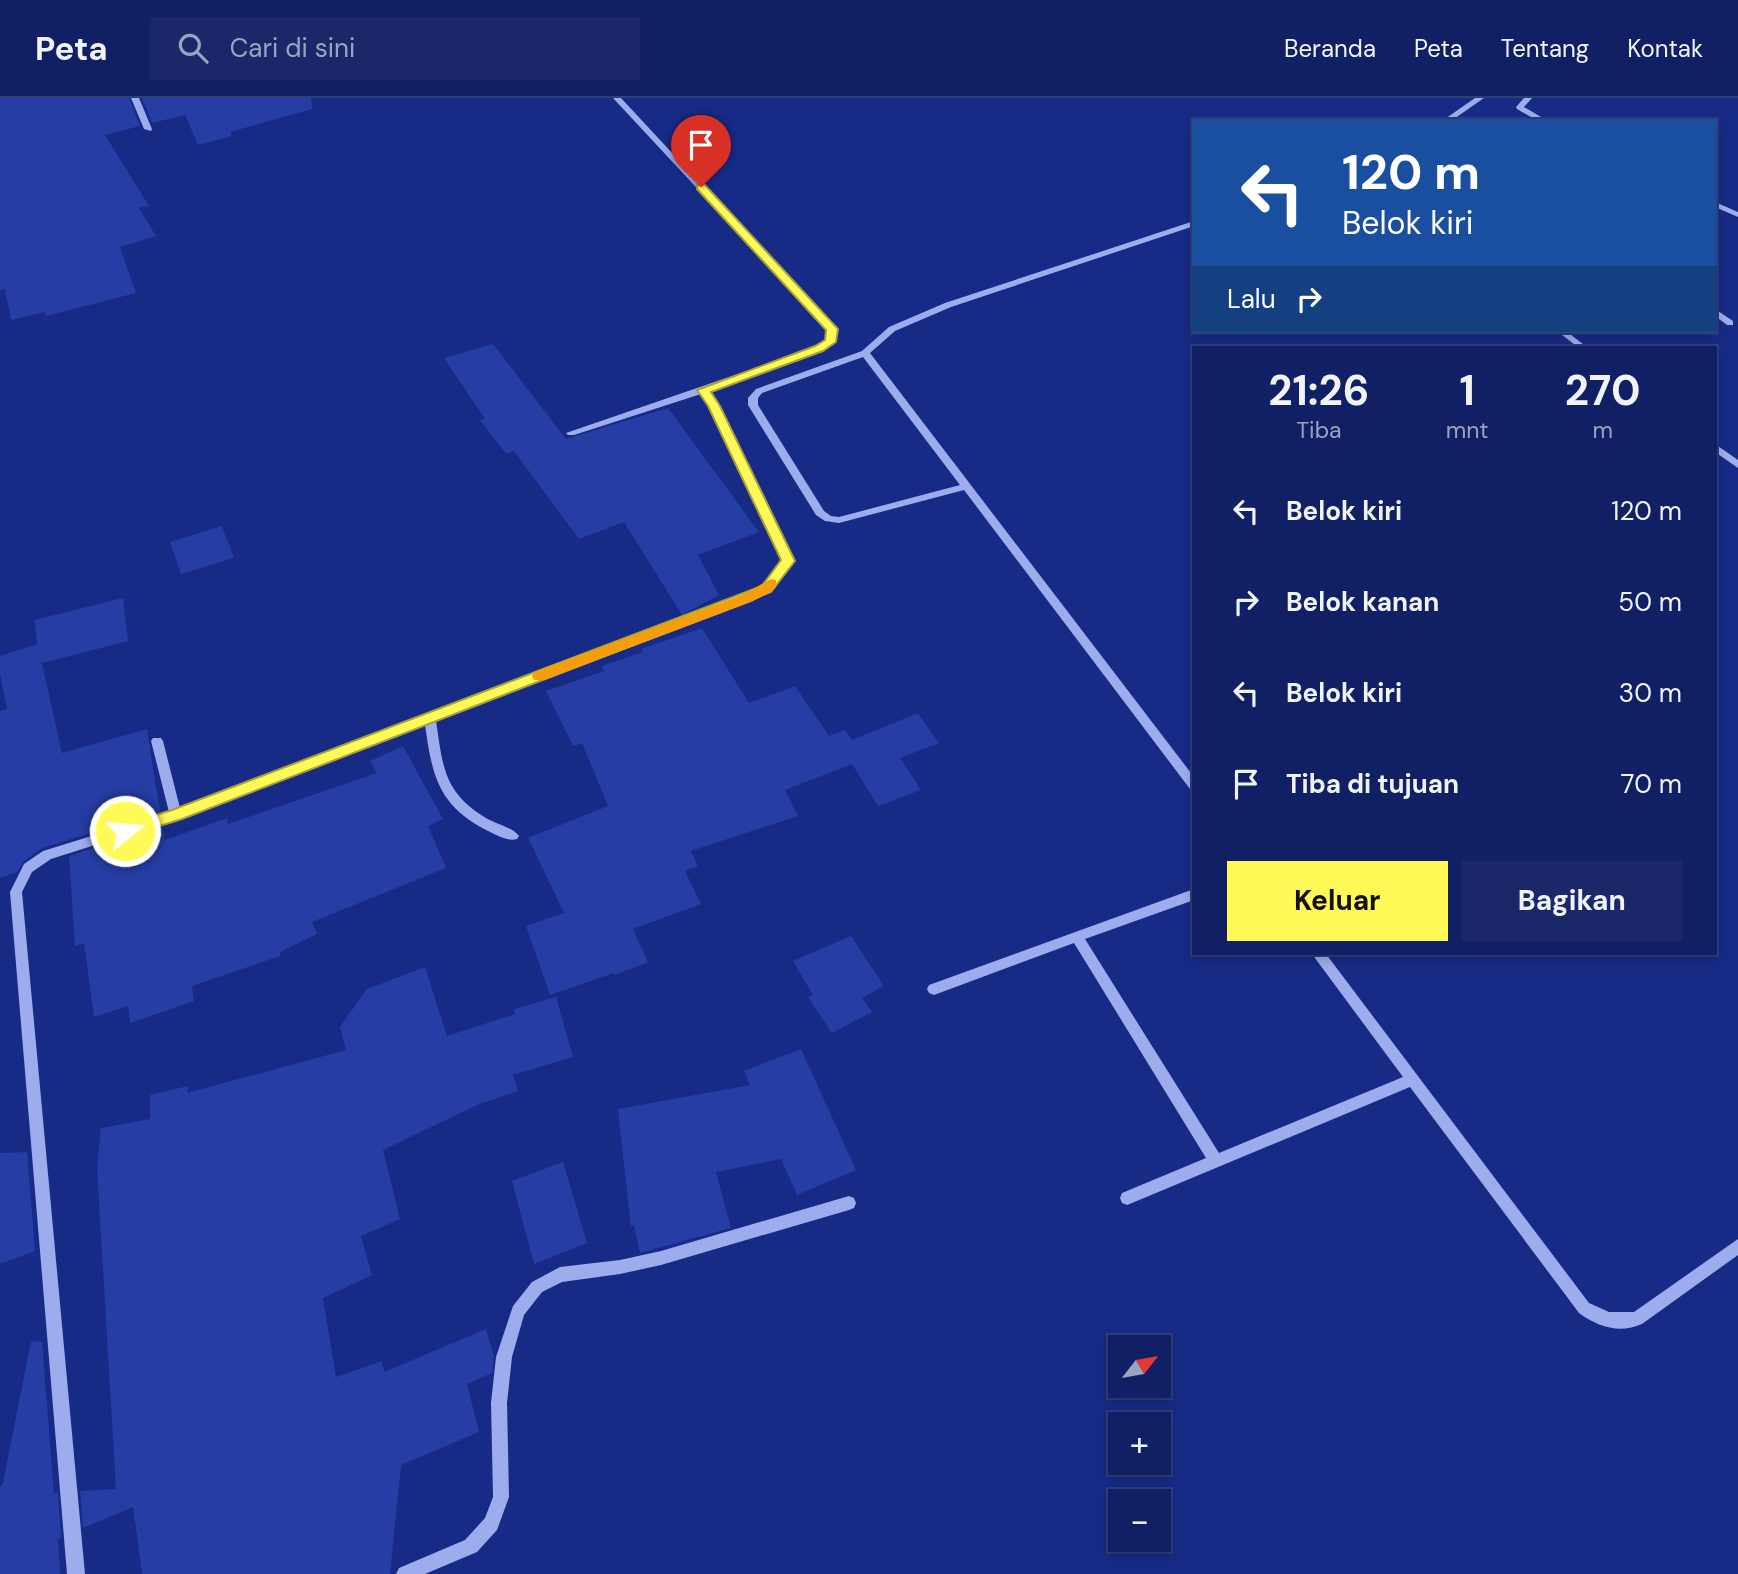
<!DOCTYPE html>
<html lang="id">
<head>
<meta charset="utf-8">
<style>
	:root { --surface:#112064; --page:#1a286a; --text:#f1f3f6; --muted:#9ca3bf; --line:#303e78; --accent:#fffa58 }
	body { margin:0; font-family:"DM Sans",sans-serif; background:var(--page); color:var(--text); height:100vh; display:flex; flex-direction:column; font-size:26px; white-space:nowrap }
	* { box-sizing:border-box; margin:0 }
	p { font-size:23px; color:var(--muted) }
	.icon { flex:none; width:38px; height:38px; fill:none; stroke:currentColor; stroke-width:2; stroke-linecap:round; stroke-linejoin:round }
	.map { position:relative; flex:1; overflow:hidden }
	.panel { position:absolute; left:1192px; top:248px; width:525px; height:609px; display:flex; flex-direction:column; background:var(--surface); border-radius:0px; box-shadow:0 4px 10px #0003,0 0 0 2px var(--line) }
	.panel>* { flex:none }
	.hud { position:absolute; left:1192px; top:21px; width:525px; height:214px; border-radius:0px; box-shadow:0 4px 10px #0003,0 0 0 2px var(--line); background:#1a4fa0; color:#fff; overflow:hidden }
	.needle { width:46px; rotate:59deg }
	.fabs { position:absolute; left:1108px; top:1237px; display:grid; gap:14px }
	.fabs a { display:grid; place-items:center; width:63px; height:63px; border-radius:0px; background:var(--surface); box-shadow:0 4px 10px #0003,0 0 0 2px var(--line); font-size:35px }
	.pin { position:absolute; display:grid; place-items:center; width:60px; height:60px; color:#fff; margin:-72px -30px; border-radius:50% 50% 50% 0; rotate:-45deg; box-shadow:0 0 7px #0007 }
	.pin .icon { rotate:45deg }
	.me { position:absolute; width:77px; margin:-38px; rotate:73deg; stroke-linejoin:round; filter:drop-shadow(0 0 5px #0008) }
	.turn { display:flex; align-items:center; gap:24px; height:147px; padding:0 35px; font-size:32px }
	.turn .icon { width:91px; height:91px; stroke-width:2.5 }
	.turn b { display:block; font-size:49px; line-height:60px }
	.then { display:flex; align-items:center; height:66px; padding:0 35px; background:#0003; gap:14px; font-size:26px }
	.eta { display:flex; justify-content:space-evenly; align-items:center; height:119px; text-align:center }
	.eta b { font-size:42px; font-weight:700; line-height:49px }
	.action { display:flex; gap:14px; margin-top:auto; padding:14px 35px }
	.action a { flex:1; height:80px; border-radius:0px; background:var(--accent); color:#111; font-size:28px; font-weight:700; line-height:80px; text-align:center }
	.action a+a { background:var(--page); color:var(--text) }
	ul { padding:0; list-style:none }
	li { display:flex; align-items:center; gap:21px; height:91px; padding:0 35px }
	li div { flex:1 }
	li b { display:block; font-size:26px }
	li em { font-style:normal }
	header { display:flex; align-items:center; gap:42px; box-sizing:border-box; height:98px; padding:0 35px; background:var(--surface); border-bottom:2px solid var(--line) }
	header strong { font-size:33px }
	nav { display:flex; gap:38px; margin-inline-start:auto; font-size:24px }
	.search { width:490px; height:63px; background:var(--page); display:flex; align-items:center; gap:18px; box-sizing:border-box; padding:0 24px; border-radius:0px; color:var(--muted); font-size:26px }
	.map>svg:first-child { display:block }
	.building { fill:#253da4 }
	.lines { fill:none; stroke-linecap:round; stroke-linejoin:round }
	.minor { fill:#9caced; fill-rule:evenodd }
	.route { fill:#fffa58; stroke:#a6a239; stroke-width:2 }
	.slow { fill:#f59e0b }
</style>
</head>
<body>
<header>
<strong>Peta</strong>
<div class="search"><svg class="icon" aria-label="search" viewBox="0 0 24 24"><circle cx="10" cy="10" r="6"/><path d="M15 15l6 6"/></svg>Cari di sini</div>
<nav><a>Beranda</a><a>Peta</a><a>Tentang</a><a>Kontak</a></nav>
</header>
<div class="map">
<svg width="1738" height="1476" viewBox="0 0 1738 1476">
	<rect width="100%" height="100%" fill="#172a86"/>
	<g class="building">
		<polygon points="0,0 129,0 140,28 105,37 149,108 139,110 156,138 120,149 136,195 46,218 45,214 11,222 5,191 0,192"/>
		<polygon points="142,0 311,0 312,11 230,34 232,38 198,47 185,17 152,25"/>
		<polygon points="493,246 566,341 668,310 759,434 698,457 719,497 682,517 624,424 579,441 514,353 506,356 480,322 485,321 444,260"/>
		<polygon points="222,428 234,460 181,476 170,444"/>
		<polygon points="123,500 128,543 42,565 62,655 147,631 160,714 42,750 23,764 17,774 0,780 0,613 7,611 0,576 0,558 37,546 35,522"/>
		<polygon points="702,530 749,605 795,588 829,638 845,632 852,642 918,615 939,645 900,660 921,692 878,708 852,666 785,692 798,718 691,753 698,768 685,773 701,806 633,831 648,864 615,877 614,875 550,897 526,828 564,815 528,740 608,708 582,645 573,648 546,593 604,573 602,568 643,554 641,551"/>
		<polygon points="403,648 443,721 428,728 446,770 312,824 317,836 280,854 280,858 192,888 194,903 130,925 128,908 94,919 84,845 75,848 69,758 162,728 165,742 227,720 228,726 377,675 370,663"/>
		<polygon points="851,838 884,888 862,900 872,914 832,935 808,899 813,897 793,863"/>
		<polygon points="425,869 447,938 515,916 514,911 556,899 573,959 513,977 518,993 477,1007 383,1052 400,1121 361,1138 372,1177 323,1200 336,1279 382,1263 384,1274 486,1231 494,1258 492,1275 467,1286 479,1334 401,1367 390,1476 142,1476 133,1409 83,1430 80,1393 116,1391 97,1069 101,1030 150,1021 150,997 188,988 187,995 346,952 340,929 367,891"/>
		<polygon points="801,951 856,1072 797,1097 781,1061 716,1074 731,1130 640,1155 634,1127 631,1129 618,1011 750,987 744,973"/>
		<polygon points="27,1054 35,1153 0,1166 0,1055"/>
		<polygon points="563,1064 587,1145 534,1166 512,1083"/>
		<polygon points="31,1243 42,1244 54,1395 58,1395 61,1440 58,1441 60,1476 0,1476 0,1389 3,1385"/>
	</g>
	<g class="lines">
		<g class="minor">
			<polygon points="131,0 139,0 152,31 151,33 144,31"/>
			<path d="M613 0H621L836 231 835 244 822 253 708 293 719 308 793 462 771 494 750 504 436 623C443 668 443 694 486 720 496 726 512 729 519 738L517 741C507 744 495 736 486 732 438 707 432 677 425 627L180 720 51 761 32 774 22 794 85 1476H67L10 794 24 766 43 753 169 714 151 643 153 640H161L163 643 180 710 425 618 426 616 432 615 742 498 763 488 783 462 709 308 701 296 574 337H568L566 335 816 249 827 243 828 231Z"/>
			<polygon points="1475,0 1484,0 1451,23 1442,23"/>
			<polygon points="1524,0 1532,0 1524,9 1548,23 1538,23 1517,11 1516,9"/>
			<polygon points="1715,104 1738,114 1738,119 1715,109"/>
			<path d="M1194 123V128L951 209 895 233 870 255 1194 679V692L1190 691 964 392 839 425 825 423 816 417 748 307V300L756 291 862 253 889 229 945 205ZM863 259 960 387 839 419 831 418 824 413 758 307V300L762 295Z"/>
			<polygon points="1715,211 1733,223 1733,227 1727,227 1715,218"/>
			<polygon points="1557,233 1566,233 1588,250 1579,250"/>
			<polygon points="1715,346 1738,362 1738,370 1715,354"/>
			<path d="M1194 791V802L1085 841 1219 1055 1403 979 1312 856H1326L1589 1205 1609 1214H1634L1738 1141V1157L1642 1226C1620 1236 1598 1229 1579 1215L1410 989 1132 1105 1127 1107 1122 1105 1120 1100 1122 1095 1206 1060 1074 845 934 897 929 895 927 891 929 887Z"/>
			<polygon points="849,1098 854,1100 856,1105 854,1110 849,1112 661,1167 620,1176 562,1184 542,1194 524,1217 512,1259 507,1305 509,1399 497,1432 477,1454 425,1476 396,1476 399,1470 465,1442 485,1420 493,1399 491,1305 496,1259 513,1208 532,1184 560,1169 620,1162 661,1153"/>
		</g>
	</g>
	<polygon class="route" points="697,87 705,87 838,231 836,244 823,253 711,294 720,308 795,463 771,494 182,721 125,739 119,737 117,733 119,728 172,712 762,488 781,462 708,308 697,292 815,248 825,242 826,232 697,91"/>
	<polygon class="slow" points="771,481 776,482 776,489 771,494 751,504 544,582 534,582 532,578 534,574 742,497"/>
</svg>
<div class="fabs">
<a><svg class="needle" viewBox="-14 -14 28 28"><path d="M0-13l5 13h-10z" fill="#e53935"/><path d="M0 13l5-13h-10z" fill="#9ca3bf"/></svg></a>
<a>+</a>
<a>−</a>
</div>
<div class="pin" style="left:701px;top:89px;background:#d93025"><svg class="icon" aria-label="arrive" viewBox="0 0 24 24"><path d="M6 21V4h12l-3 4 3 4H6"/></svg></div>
<svg class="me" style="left:125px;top:733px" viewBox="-20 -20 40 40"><circle r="17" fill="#fffa58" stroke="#fff" stroke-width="3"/><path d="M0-11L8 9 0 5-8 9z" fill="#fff"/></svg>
<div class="hud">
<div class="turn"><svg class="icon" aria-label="left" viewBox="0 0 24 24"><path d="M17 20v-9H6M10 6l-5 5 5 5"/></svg><div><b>120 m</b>Belok kiri</div></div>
<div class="then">Lalu<svg class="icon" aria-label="right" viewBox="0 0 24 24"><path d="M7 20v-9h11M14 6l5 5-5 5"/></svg></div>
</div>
<section class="panel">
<div class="eta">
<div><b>21:26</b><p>Tiba</p></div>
<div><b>1</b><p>mnt</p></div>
<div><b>270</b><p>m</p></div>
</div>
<ul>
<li><svg class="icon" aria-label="left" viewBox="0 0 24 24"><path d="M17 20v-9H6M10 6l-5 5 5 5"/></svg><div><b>Belok kiri</b></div><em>120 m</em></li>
<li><svg class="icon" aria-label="right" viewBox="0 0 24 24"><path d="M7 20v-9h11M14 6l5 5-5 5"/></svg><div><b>Belok kanan</b></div><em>50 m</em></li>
<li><svg class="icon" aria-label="left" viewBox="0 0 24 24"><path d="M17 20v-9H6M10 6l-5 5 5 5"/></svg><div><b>Belok kiri</b></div><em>30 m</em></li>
<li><svg class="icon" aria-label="arrive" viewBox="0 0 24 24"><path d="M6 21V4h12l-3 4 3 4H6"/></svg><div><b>Tiba di tujuan</b></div><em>70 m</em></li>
</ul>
<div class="action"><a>Keluar</a><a>Bagikan</a></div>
</section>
</div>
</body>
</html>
